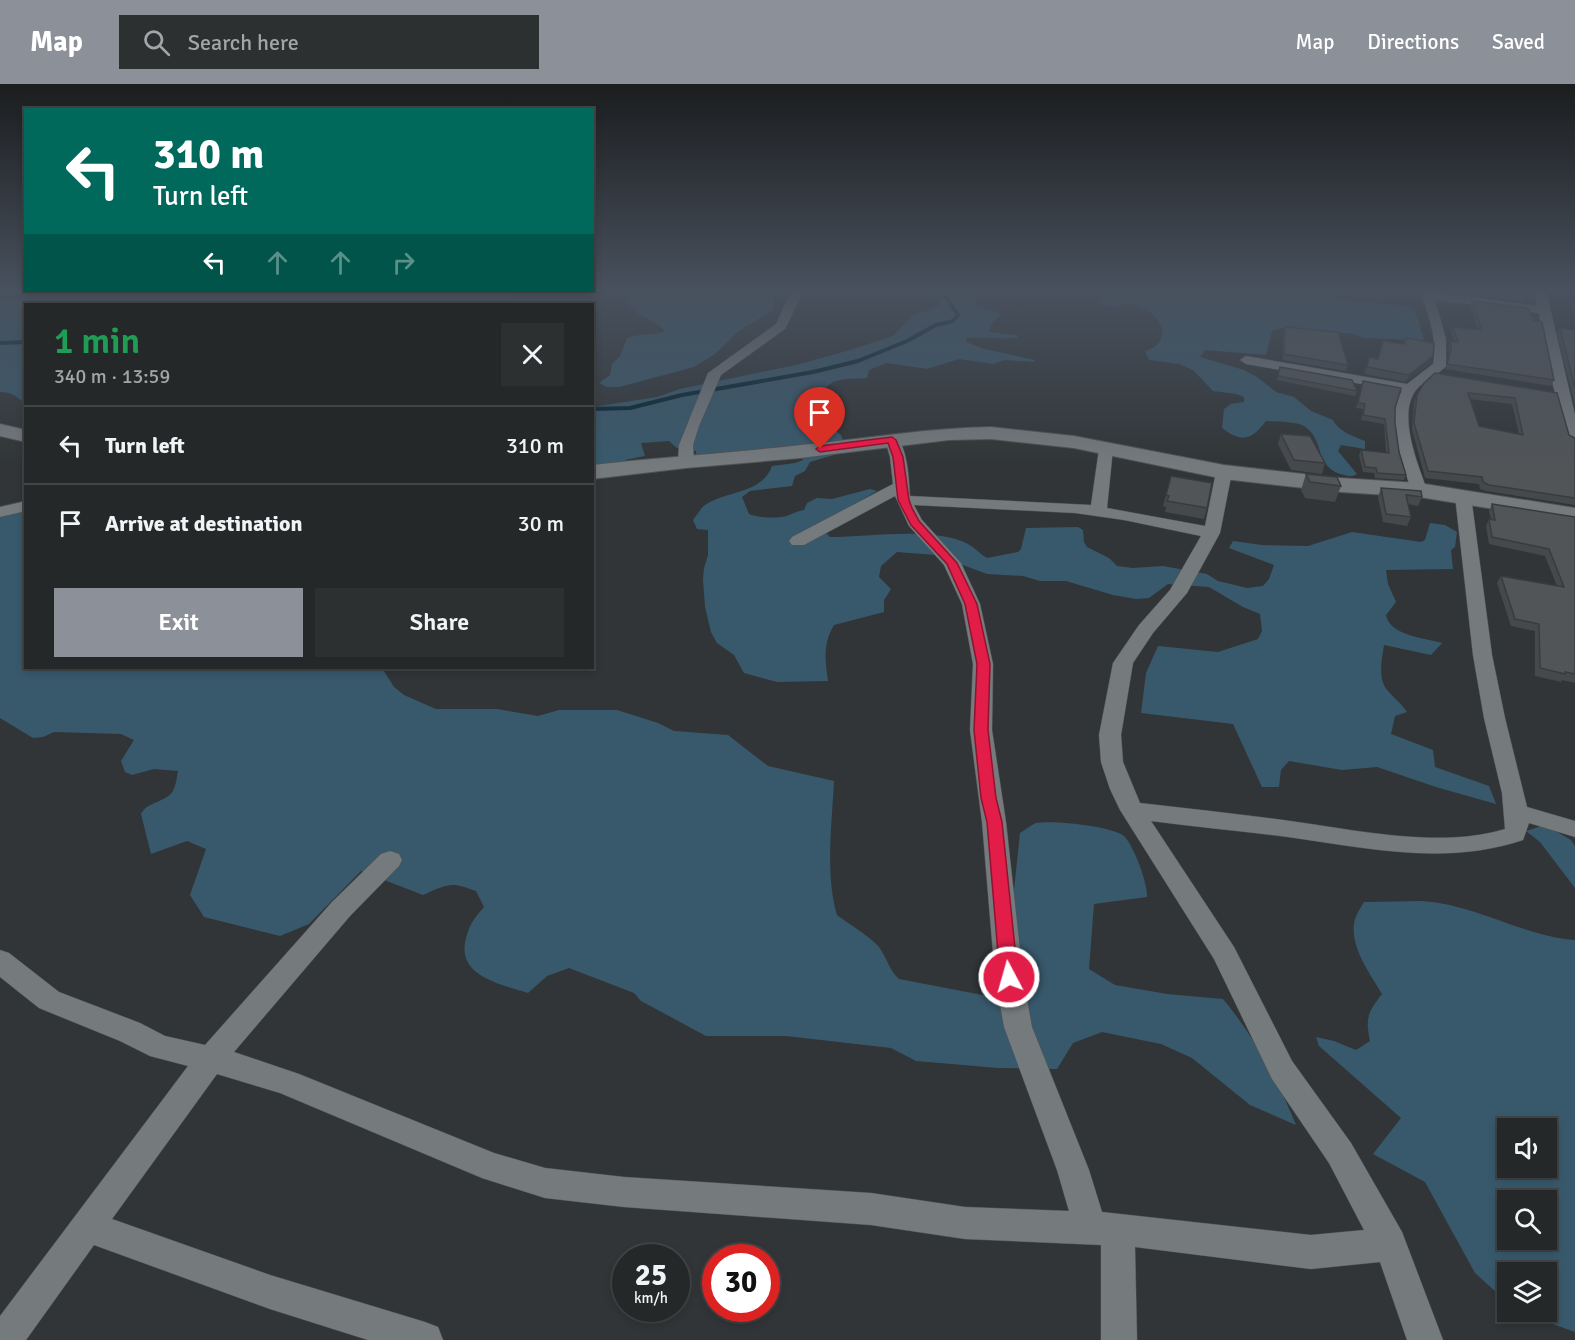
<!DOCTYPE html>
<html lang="en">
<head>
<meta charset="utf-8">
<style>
	:root { --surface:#252829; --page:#2d3031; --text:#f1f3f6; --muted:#a3a6a8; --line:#424446; --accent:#8c9099 }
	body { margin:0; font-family:Signika,sans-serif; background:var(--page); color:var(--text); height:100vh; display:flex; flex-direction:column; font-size:22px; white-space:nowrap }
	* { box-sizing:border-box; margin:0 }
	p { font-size:20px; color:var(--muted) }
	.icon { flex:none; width:33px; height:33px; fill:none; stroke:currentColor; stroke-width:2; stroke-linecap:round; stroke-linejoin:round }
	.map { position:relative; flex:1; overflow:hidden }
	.panel { position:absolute; left:24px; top:219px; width:570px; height:366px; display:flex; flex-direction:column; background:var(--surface); border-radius:0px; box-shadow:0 3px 9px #0003,0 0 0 2px var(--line) }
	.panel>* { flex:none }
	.top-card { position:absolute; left:24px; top:24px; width:570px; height:183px; border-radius:0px; box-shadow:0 3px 9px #0003,0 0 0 2px var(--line); background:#00695c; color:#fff; overflow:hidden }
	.tools { position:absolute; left:1497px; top:1034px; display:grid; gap:12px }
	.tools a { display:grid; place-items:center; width:60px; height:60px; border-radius:0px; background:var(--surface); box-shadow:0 3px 9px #0003,0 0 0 2px var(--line); font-size:30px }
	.speed { position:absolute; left:612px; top:1160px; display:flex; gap:12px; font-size:30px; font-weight:700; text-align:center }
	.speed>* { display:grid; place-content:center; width:78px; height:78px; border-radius:50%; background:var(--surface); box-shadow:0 3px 9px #0003,0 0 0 2px var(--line); line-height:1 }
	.speed small { font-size:15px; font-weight:400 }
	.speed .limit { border:9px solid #d22; background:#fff; color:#111 }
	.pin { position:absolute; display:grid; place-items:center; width:51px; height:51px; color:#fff; margin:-62px -26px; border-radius:50% 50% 50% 0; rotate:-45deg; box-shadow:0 0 6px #0007 }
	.pin .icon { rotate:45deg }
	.me { position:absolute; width:66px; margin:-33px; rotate:354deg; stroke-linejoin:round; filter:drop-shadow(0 0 4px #0008) }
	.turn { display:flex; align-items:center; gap:21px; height:126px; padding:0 30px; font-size:27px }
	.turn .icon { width:78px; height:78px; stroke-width:2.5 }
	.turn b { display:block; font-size:42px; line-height:51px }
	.lanes { display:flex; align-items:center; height:57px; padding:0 30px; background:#0003; justify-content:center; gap:30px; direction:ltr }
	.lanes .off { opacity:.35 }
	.round { display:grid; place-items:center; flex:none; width:63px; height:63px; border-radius:0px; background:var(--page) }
	.headline { display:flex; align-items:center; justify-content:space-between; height:102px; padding:0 30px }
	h1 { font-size:36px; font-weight:600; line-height:45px; color:#1e9e55 }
	.action { display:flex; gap:12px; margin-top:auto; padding:12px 30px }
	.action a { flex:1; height:69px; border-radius:0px; background:var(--accent); color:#fff; font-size:24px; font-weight:600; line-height:69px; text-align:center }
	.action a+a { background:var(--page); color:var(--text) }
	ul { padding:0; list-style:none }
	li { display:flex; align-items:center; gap:18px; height:78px; padding:0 30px; border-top:2px solid var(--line) }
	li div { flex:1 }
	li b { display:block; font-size:22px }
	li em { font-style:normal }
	header { display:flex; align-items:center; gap:36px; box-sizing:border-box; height:84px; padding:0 30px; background:var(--accent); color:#fff }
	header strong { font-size:28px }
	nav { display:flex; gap:33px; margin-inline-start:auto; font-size:21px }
	.search { width:420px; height:54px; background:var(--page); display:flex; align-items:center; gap:15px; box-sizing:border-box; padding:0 21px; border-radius:0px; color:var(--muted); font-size:22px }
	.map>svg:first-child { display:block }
	.green { fill:#38596c; fill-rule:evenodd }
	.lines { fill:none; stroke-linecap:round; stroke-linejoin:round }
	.stream { stroke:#042332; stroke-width:4 }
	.street-casing { stroke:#4f5255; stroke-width:1 }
	.secondary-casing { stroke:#4f5255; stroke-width:2 }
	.street { fill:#757a7d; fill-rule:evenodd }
	.secondary { fill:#757a7d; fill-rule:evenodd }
	.wall { fill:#46494c; fill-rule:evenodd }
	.shaded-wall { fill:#393c3e }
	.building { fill:#515558; stroke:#393c3e; stroke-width:1.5; fill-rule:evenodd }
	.route { fill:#e11d48; stroke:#92132f; stroke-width:1.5 }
</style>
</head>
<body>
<header>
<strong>Map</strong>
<div class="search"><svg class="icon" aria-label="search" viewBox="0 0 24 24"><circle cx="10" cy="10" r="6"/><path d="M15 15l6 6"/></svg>Search here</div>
<nav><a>Map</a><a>Directions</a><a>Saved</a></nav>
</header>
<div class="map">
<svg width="1575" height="1256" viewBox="0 0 1575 1256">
	<rect width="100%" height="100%" fill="#313537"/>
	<g class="green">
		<path d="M55 206H521L513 212 492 220H26L25 320C17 313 13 308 0 308V218Z"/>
		<path d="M633 206H775L773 226 739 247 715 270 694 283 619 303H607L599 299 610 291 612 280 620 272 627 254C640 249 653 252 665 247 653 234 632 232 626 214L636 208Z"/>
		<path d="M932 206H974L977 221 999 229 1000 232 992 239 989 248 1016 251 1019 254C1001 256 984 252 966 254V258L984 265 1035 276 1033 278 1005 276 993 280 959 275 927 285 887 279 869 286 867 294C851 296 833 291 823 308L842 317 826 339 841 351 843 357 834 371 810 378 805 387 795 392 792 402 750 407 742 413 749 430C758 434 780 435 789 431 795 429 797 427 804 426L807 419 817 414 832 415 870 405 877 407 825 437 826 449 830 453C868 453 935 442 968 460 975 464 980 470 987 474L1018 468 1021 465 1026 444 1078 443 1083 446 1084 458 1087 463 1109 474 1117 482 1133 484 1163 482 1207 490 1218 497 1247 504 1263 502 1269 495 1274 481 1229 464 1233 457 1262 461 1308 462 1352 448 1421 458 1425 456 1430 439 1445 441 1457 448 1455 463 1451 466 1453 485 1386 486 1388 500 1396 518 1386 531C1390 552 1425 554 1442 559L1431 571 1384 561C1382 575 1377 595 1388 607 1395 615 1401 619 1407 628L1395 632 1391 650 1433 666 1435 683 1489 702 1496 720 1436 703 1377 683 1342 686 1289 677 1281 686 1279 703H1262L1233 640 1141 629 1146 589 1158 562 1218 568 1258 555 1262 547 1260 530 1243 523 1209 503 1168 500 1149 514 1136 515 1113 511 1066 497H1040L1023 492 987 490 936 471 897 468 881 482 879 493 891 505 884 516V528L834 541C823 559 825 577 828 597L777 598 744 589 734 571 717 559 711 548 705 523 703 495 704 484 708 471V446L697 445 693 436C697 431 700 425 705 421 728 406 762 410 772 382L795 379 803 376V371L696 379V367L677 364 669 357 641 359 645 372 625 376 631 389 593 393V323L657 313 680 305 800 280 850 266 893 252 912 232 941 221Z"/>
		<path d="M1108 206H1316C1346 225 1383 214 1415 225L1424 256 1363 254 1353 250 1285 243 1272 247 1266 271 1205 266 1200 273 1244 286 1257 293 1276 308 1294 313 1311 327 1333 336C1339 348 1353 352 1365 357V365L1341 361 1338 367 1357 390C1352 393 1349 392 1344 391 1313 384 1326 356 1304 342 1295 337 1277 338 1266 337 1252 355 1243 360 1222 344L1224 325 1231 320 1244 318V313L1236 310 1213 307 1194 287 1180 280 1149 276 1145 267C1151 265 1156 263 1160 257 1169 240 1149 223 1133 221 1121 219 1110 228 1101 218V210Z"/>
		<path d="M25 417 26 584H382L394 603 404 611 436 625H497L538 632 559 626H617L658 639 674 647 728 651 768 682 834 697C832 738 825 792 837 831 850 841 868 851 879 863 887 874 889 886 899 895L993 913 1016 879 1012 825 1020 749C1025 746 1031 741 1036 739 1052 736 1112 742 1124 752 1134 762 1148 800 1147 813L1094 820 1089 885 1115 901 1167 910 1223 915C1253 951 1278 996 1296 1041L1250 1021 1192 974 1161 960 1102 948 1073 959 1057 985 998 984 916 977 891 964 786 952H706L641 917 634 909 569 884 547 892 528 909C503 901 459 893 465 859 469 841 472 837 484 823L476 807C450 797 448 800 423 811L361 787 309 840 280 852 204 833 190 811 206 765 187 757 151 770 141 730C148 717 165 719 173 707 176 701 177 693 178 687L154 685 132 691 125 688 121 677 134 656 121 650 54 648 43 653 33 654 0 634V425Z"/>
		<polygon points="1545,741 1571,756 1575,762 1575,804 1540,758 1526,747"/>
		<path d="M1422 817C1478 821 1522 852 1575 856V1248L1517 1227H1546V1188H1508L1507 1218 1475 1189 1425 1098 1373 1070 1401 1034 1319 962 1316 953 1334 957 1356 966 1370 957C1365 934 1368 928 1382 910 1370 889 1348 861 1355 835 1357 829 1361 823 1364 818ZM1508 1044H1546V1083H1508ZM1508 1116H1546V1155H1508Z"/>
	</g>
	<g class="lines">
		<g class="stream">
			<polyline points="0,259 26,258"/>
			<polyline points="592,325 630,324 682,311 813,288 858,277 907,257 936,241 953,237 958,231 941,206"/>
		</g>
		<g class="street-casing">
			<g id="street">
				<polygon points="792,206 804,206 785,245 721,291 699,342 693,361 694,377 686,382 681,380 678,377 679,361 708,289 776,240"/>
				<path d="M1420 206 1537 222 1534 206H1546L1575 331V361L1568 357 1551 294 1539 229 1435 216 1446 255V282C1437 292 1424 296 1416 306 1397 331 1418 380 1427 406L1419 411 1411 406C1402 375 1385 337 1402 307L1246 280 1240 276 1246 272 1407 300 1433 280C1438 256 1428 229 1420 206Z"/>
				<path d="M892 352C908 355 909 398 910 412L1091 421 1099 365 1106 361 1113 365 1107 424 1205 442 1216 388 1219 385H1229L1232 388 1220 449 1187 509 1153 549 1133 579 1121 651 1123 678 1140 719C1190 725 1240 730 1290 737 1356 746 1441 765 1505 745L1502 709 1484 634 1473 571 1455 412 1463 407 1471 412 1492 571 1505 634 1527 723 1575 737V753L1529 739 1523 756C1445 782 1367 764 1288 753 1242 747 1197 743 1151 737L1234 863 1292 977 1351 1059 1402 1148 1443 1256H1407L1380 1178 1311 1185 1135 1163 1137 1256H1101V1161L965 1155 871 1141 624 1123 545 1114 482 1094 280 1009 217 990 112 1135 270 1191 425 1238 438 1243 443 1256H368L270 1225 94 1161 26 1256H0V1232L188 982 150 972 120 957 39 924 0 893V866L9 869 59 908 140 939 165 952 205 961 332 818 381 770 390 767 399 770 402 776 399 782 350 832 234 968 299 990 494 1069 545 1084 624 1093 871 1109 965 1123 1069 1127 1057 1086 1004 943 995 893 982 738 970 646 973 580 962 520 944 481 909 442 895 412 804 461H792L789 457 792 453 893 400 890 373 885 356ZM914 421 1075 429 1124 436 1201 452 1170 506 1139 541 1113 579 1099 651 1101 678 1110 705 1120 726 1214 875 1272 995 1329 1079 1364 1146 1311 1151 1102 1128 1089 1086 1032 943 1023 893 1006 738 992 646 993 580 980 520 961 479 922 436Z"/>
				<polygon points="26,417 26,427 0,433 0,423"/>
			</g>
		</g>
		<g class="secondary-casing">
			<g id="secondary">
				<polygon points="0,340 26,346 26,358 0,352"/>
				<path d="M991 343 1074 352 1224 381 1340 394 1419 399 1575 424V438L1419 413 1340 408 1224 395 1074 364 991 355 949 356 800 374 686 384 592 395V381C662 373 731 369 801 361 864 355 927 344 991 343Z"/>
			</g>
		</g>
		<use href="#street" class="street"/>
		<use href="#secondary" class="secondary"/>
	</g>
	<g class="wall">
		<polygon points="1341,206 1385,206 1383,214 1341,208"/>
		<polygon points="1399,206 1421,206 1419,211 1401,209"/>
		<polygon points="1465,206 1523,206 1525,212 1523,218 1466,210"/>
		<polygon points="1548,206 1575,206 1575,231 1567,213 1559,212 1557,207"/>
		<polygon points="1472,217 1554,296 1551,302 1445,285 1449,273 1449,262 1451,257 1454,257 1451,248 1453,243 1478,246 1470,223"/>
		<polygon points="1285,243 1348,281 1346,287 1283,276 1283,248"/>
		<polygon points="1560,244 1575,246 1575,322 1557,250"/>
		<polygon points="1383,257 1431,279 1406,298 1364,290 1369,273 1378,274"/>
		<polygon points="1280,283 1357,307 1355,312 1277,296"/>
		<polygon points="1363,297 1395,324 1395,339 1399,368 1406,391 1404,396 1375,394 1374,389 1363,388 1359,371 1361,366 1386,369 1384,340 1361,336 1363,325 1356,324"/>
		<path d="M1424 299 1557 309 1569 351 1575 354V421L1486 407 1480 405 1479 400 1425 394 1412 345 1414 318 1417 311ZM1470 315 1512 320 1519 350 1479 342Z"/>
		<polygon points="1281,350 1325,379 1322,390 1291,386 1278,360"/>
		<polygon points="1306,390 1341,402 1335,418 1305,414 1301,406"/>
		<polygon points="1381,404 1422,413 1418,422 1408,420 1411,433 1407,442 1383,438 1378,413"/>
		<polygon points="1166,411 1207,424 1204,435 1165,428 1166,423 1163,422"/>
		<polygon points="1492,420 1575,433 1575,599 1562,596 1561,598 1535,592 1535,547 1511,542 1497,499 1501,492 1557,502 1545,472 1489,460 1486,442 1489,435 1491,435 1489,427"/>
	</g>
	<polygon class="shaded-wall" points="1433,272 1431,279 1406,298 1409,291"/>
	<g class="building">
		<polygon points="1359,206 1385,206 1384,209"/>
		<polygon points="1479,206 1523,206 1525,212"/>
		<polygon points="1561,206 1575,206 1575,220 1569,207"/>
		<polygon points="1472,217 1528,224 1534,237 1542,238 1554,296 1447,280 1451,267 1451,257 1458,258 1453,243 1482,246"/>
		<polygon points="1285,243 1338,248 1348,281 1284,270"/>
		<polygon points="1560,244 1575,246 1575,304"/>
		<polygon points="1406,254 1434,259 1433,272 1409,291 1367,283 1369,273 1378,275 1383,257 1404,260"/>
		<polygon points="1280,283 1352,296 1357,307 1278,292"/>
		<path d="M1435 289 1557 309 1569 351 1575 354V414L1489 401 1483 398 1482 393 1428 387 1414 339 1417 311 1424 299ZM1468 309 1515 314 1523 351 1479 342Z"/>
		<polygon points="1363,297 1401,304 1395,324 1395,339 1399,368 1406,391 1377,389 1376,384 1365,383 1361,366 1389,369 1385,335 1363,331 1365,320 1358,319"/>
		<polygon points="1281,350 1310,352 1325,379 1294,376"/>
		<polygon points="1306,390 1337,393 1341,402 1310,398"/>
		<polygon points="1171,392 1212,399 1207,424 1167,417 1169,412 1166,411"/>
		<polygon points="1381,404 1421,407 1422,413 1406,411 1411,433 1386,430"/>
		<polygon points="1492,420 1575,433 1575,590 1565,588 1565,590 1540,584 1539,540 1515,535 1501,492 1564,503 1549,465 1492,453 1489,435 1495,436"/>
	</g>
	<linearGradient id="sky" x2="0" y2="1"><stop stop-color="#1b1d1e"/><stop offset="0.54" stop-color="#48515e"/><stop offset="1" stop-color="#48515e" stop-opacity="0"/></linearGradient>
	<rect width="1575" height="382" fill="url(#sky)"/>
	<polygon class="route" points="892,353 896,356 903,373 909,416 912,424 919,437 957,479 977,520 990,580 988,646 996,714 1002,738 1018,893 1015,898 1009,901 1003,898 1000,893 987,738 981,714 974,646 977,580 965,520 947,480 911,441 902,424 898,416 893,373 888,359 820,368 816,365 820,362"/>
</svg>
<div class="tools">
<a><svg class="icon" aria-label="sound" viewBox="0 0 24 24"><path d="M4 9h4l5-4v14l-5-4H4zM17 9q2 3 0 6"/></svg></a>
<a><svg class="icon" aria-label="search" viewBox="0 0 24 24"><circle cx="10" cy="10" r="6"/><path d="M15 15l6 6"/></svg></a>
<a><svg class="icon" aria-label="layers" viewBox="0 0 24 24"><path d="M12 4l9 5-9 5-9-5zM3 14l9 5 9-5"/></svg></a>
</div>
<div class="speed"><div>25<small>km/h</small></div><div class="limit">30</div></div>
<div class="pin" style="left:820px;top:365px;background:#d93025"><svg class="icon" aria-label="arrive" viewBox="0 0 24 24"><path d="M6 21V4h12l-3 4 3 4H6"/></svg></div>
<svg class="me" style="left:1009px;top:893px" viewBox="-20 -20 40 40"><circle r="17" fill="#e11d48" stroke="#fff" stroke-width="3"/><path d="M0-11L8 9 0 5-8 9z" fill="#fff"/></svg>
<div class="top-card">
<div class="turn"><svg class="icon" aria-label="left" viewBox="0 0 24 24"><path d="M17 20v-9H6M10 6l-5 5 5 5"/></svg><div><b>310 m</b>Turn left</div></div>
<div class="lanes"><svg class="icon" aria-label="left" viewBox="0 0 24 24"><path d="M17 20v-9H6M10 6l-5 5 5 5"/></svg><svg class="icon off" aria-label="ahead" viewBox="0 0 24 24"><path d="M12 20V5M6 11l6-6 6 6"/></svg><svg class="icon off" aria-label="ahead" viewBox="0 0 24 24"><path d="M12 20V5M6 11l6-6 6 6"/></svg><svg class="icon off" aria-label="right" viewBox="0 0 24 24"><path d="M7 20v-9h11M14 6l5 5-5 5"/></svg></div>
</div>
<section class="panel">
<div class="headline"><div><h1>1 min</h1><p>340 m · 13:59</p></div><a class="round"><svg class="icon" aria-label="close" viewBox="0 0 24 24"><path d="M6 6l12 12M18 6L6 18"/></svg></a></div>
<ul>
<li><svg class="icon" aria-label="left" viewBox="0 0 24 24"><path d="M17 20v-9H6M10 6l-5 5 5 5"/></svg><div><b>Turn left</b></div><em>310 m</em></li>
<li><svg class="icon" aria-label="arrive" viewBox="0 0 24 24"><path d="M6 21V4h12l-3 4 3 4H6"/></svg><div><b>Arrive at destination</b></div><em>30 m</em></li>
</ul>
<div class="action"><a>Exit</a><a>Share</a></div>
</section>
</div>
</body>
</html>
